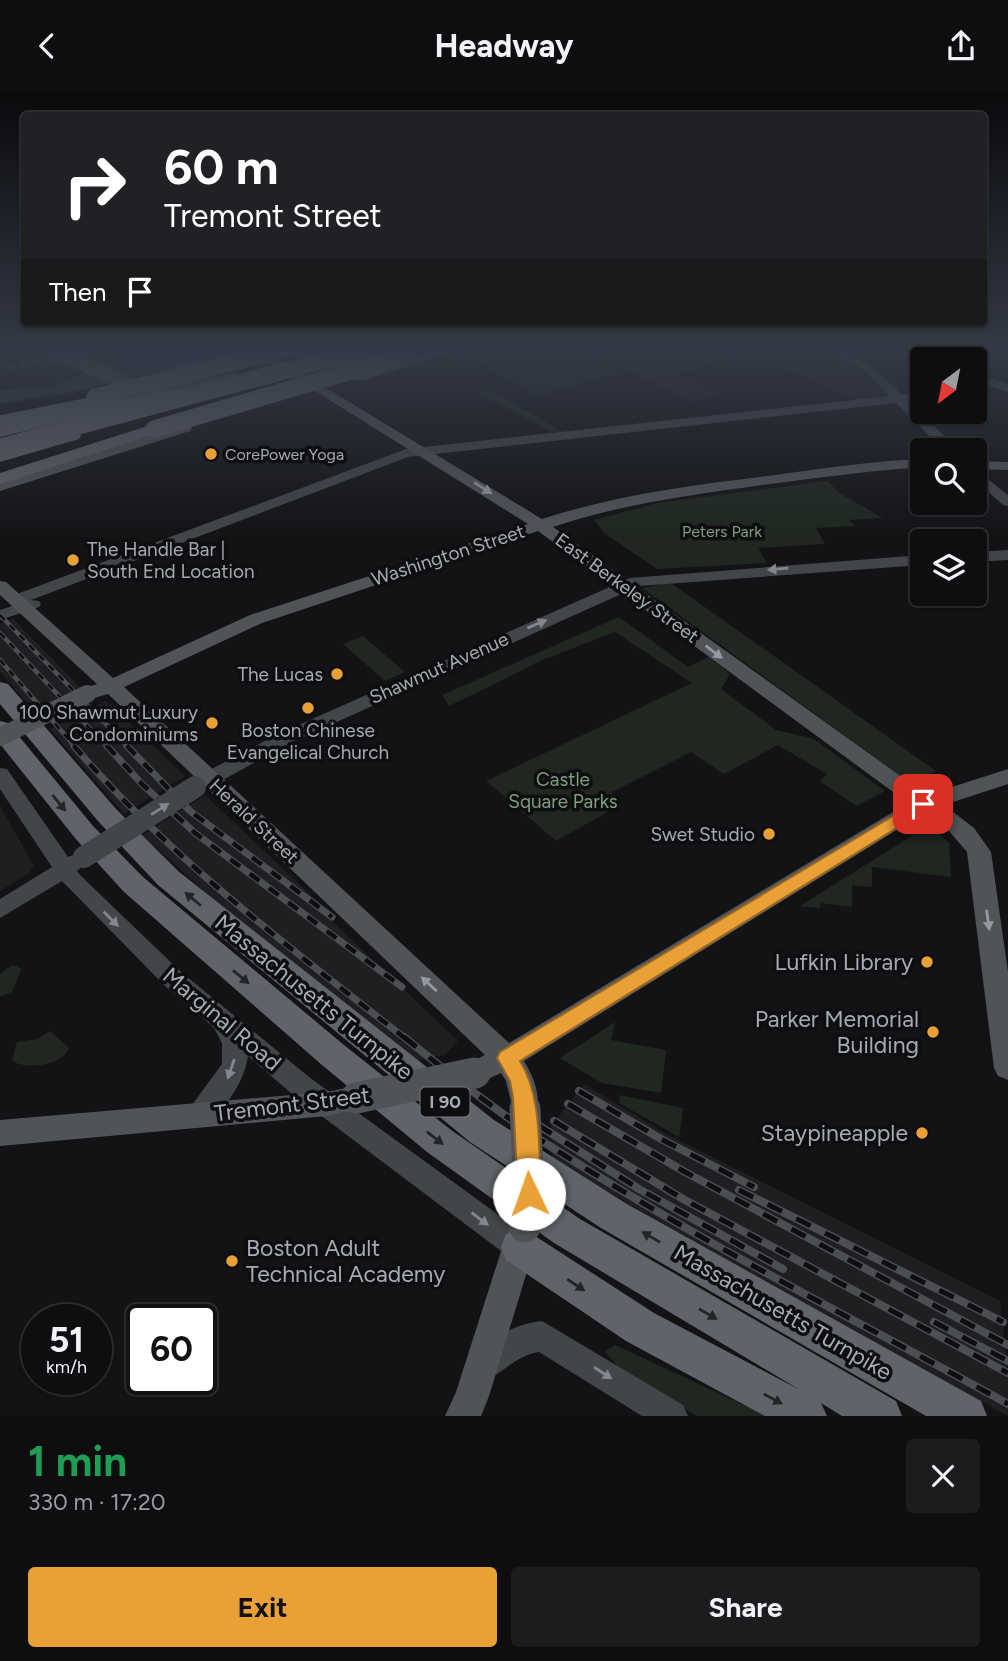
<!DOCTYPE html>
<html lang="en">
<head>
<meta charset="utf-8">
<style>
	:root { --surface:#0e0e10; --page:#1c1c1e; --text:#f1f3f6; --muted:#9b9c9f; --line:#2e2e30; --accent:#e9a037 }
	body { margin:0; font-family:Figtree,sans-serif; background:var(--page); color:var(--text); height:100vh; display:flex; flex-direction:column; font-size:26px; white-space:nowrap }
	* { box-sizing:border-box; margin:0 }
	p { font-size:23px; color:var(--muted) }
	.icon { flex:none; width:38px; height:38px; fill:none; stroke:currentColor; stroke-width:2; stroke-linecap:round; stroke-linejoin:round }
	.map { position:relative; height:1325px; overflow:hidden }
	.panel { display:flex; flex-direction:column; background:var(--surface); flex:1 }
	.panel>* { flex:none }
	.hud { position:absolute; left:21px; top:21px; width:966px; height:214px; border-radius:7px; box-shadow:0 2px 5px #0004,0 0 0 2px var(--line); background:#202124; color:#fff; overflow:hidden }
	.needle { width:46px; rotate:212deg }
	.tools { position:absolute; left:910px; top:256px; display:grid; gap:14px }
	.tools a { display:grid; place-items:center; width:77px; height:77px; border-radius:7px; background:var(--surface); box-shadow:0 2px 5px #0004,0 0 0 2px var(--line); font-size:35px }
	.speed { position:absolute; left:21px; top:1213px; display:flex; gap:14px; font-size:35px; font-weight:700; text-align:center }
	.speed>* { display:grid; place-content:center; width:91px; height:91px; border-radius:50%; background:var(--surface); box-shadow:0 2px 5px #0004,0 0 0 2px var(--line); line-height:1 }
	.speed small { font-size:18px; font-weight:400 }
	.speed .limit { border:4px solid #111; border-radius:10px; background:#fff; color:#111 }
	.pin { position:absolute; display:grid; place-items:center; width:60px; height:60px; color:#fff; margin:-30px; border-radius:14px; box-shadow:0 4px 10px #0006 }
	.me { position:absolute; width:77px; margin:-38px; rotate:357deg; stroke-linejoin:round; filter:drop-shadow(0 0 5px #0008) }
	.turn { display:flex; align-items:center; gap:24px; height:147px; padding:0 28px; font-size:32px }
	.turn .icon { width:91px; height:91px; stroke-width:2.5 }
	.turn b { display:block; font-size:49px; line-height:60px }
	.then { display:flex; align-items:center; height:66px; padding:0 28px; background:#0003; gap:14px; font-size:26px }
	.round { display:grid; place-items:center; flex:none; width:74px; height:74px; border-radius:7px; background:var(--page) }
	.head { display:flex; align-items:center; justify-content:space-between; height:119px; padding:0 28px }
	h1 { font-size:42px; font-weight:700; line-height:52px; color:#1e9e55 }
	.button { display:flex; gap:14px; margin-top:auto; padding:14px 28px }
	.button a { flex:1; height:80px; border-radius:7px; background:var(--accent); color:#111; font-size:28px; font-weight:700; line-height:80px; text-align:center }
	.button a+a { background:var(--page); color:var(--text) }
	header { display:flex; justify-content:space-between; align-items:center; height:91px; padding:0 28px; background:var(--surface); font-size:32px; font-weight:700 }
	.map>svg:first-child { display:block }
	.built { fill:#1f1f22 }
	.green { fill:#1f2720 }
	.water { fill:#2d373d }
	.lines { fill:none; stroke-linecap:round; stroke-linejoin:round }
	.secondary { fill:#424549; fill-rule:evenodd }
	.primary { fill:#505358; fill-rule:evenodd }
	.highway { fill:#60646a; fill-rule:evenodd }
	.rail-far2-casing { stroke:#4b4e52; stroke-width:4.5 }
	.rail-far1-casing { stroke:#4b4e52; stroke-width:7 }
	.rail-casing { stroke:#4b4e52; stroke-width:8 }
	.rail-far2 { stroke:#0e0e10; stroke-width:2.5; stroke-dasharray:7; stroke-linecap:butt }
	.rail-far1 { stroke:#0e0e10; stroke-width:4.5; stroke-dasharray:12; stroke-linecap:butt }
	.rail { stroke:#0e0e10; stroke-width:5; stroke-dasharray:16; stroke-linecap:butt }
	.secondary-bridge { stroke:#424549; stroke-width:22 }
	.primary-bridge-far2 { stroke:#505358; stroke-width:14 }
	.primary-bridge-far1 { stroke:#505358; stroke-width:18 }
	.primary-bridge { stroke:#505358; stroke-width:31 }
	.highway-bridge { stroke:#60646a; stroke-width:17 }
	.oneway { fill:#9499a2 }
	.oneway2 { fill:#82878f }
	.oneway3 { fill:#222426 }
	.route { fill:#e9a037; stroke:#976824; stroke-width:2 }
	.poi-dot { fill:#e9a037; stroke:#0e0e10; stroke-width:2.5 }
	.labels { text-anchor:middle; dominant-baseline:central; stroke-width:7; stroke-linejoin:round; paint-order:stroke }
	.far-poi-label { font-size:16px; fill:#a5abb4; stroke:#0e0e10; text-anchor:start }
	.far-park-label { font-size:16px; fill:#7d9f7d; stroke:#0e0e10 }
	.shield { fill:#0e0e10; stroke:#787c83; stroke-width:2 }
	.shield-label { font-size:18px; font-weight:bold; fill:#a5abb4 }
	.poi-label { font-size:19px; fill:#a5abb4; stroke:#0e0e10; text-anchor:end }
	.street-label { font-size:19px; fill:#a5abb4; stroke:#0e0e10 }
	.park-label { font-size:19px; fill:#7d9f7d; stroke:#0e0e10 }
	.near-poi-label { font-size:23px; fill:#a5abb4; stroke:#0e0e10; text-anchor:end }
	.near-street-label { font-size:23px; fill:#a5abb4; stroke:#0e0e10 }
</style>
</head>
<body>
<header><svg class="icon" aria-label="back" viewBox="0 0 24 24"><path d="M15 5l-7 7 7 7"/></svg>Headway<svg class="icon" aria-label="share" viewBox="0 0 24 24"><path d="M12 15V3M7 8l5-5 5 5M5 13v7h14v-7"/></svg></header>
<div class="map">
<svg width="1008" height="1325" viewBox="0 0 1008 1325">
	<rect width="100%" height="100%" fill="#131315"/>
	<g class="built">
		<polygon points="0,260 146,260 49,296 0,299"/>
		<polygon points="590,260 743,260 744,262 679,282 718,302 692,312"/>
		<polygon points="800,260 819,267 834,263 858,274 893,307 858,311 751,261"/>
		<polygon points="13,528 82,598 35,621 0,581 0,533"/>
		<polygon points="106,610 185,685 124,723 50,638"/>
		<polygon points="205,704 333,825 330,828 458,950 445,964 417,969 212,807 142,744"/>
		<polygon points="0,715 34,775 29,782 0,800"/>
		<polygon points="584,993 668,1044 1000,1210 1008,1279 1008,1325 681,1144 552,1067 551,1035"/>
	</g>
	<g class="green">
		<polygon points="466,260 575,260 618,282 538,305 461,261"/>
		<polygon points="488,298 562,340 553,341 478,302"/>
		<polygon points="827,390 841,403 883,427 849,429 855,435 816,437 825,453 758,457 767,472 657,478 604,442 594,429 657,412"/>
		<polygon points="671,492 936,680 910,692 642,497"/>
		<polygon points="619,526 688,576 709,566 730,583 721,598 776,639 814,648 885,700 856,715 820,690 827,683 778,654 724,683 691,661 612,701 613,718 556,750 486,690 692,592 615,541 545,568 449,615 442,604"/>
		<polygon points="363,545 405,581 385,590 343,553"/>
		<polygon points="926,736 932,737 949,752 951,786 872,776 872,796 852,794 852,816 821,812 820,817 800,815"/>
		<polygon points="11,875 18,875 21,879 12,901 0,906 0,883"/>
		<polygon points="615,931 611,949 666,959 661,1002 602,992 560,967"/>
		<path d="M50 940 69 957C64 974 23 980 12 969L17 951 38 948Z"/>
		<polygon points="620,1004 683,1017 679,1046 619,1012"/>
		<polygon points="615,1254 768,1325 697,1325 618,1276 605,1261"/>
	</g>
	<polygon class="water" points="146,260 229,260 227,263 207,267 205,271 169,278 78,300 0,313 0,299 49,296"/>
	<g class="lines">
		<g class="secondary">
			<path d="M825 260C858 260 879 281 902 304L922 301V309L909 310 958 359H944L896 312 408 366 31 509 39 510 41 513 39 516 0 529V519L15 514 7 509 9 506 406 358 890 305 863 278Z"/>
			<polygon points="903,260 919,260 936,268 922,269"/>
			<polygon points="975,283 1008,293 1008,301 975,290"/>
			<polygon points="975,378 1008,404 1008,415 1003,414 975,389"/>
			<polygon points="1008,459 1008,469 975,471 975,461"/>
			<polygon points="922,464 922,474 639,495 290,652 203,700 189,700 186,695 189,690 276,644 630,487"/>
			<path d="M0 677 7 678 68 766 76 763 84 766 87 771 77 780 82 786 180 880 309 986 529 1146 533 1156 529 1166 519 1170 509 1166 291 1002 248 965C245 990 221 1028 197 1037L188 1033 184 1025 222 973V952L214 937 164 894 62 790 0 827V808L52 776 0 698Z"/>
			<path d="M542 1230 683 1314 688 1325H642L539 1261C516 1264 502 1283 482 1292L471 1287 466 1276C477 1250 515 1233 542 1230Z"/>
		</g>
		<g class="primary">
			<path d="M251 260H265L542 428C616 404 691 394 768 385 819 378 870 370 922 368V376C868 380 816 387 762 394 691 404 621 413 553 436L927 704 1008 678V693L944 714 974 737 991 761 1008 881V989L998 985 994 977 967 761 949 740 924 722 524 970C534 986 543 1009 535 1027L525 1031 515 1027 506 990 501 982 475 994 465 990 461 982 465 974 485 964 108 603 87 609 80 607 77 603 80 599 97 593 0 504V490L6 491 113 587 250 524 528 433ZM538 440 908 712 509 952 124 596 262 532Z"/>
			<polygon points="437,260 455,260 365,289 355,289 354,286"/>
			<polygon points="236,281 242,285 241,288 145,308 138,304 145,300"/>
			<polygon points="185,333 192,337 190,340 0,400 0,390"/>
			<polygon points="975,370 1008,371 1008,379 975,378"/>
			<polygon points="356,995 366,998 370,1007 366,1016 327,1025 0,1055 0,1029 327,1001"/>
			<polygon points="521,1133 532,1137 537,1148 489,1305 481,1325 445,1325 456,1301 505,1148 510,1137"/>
		</g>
		<g class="highway">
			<polygon points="285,260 311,260 304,264 280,267 278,264"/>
			<polygon points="170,297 178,302 175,305 0,346 0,336"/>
			<polygon points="154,333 162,338 160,341 0,393 0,382"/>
			<polygon points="73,339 81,344 79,348 0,371 0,361"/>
			<polygon points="0,591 8,593 116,718 178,780 494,1029 627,1113 981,1310 987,1325 926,1325 601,1137 470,1051 158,794 98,730 0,613"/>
			<polygon points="0,630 8,632 93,735 143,786 344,954 451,1039 580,1128 896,1310 902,1325 842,1325 821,1312 827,1325 765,1325 626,1250 506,1169 501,1156 506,1143 519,1138 532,1143 654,1222 800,1299 554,1152 427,1061 322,974 123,800 75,747 0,653"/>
		</g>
		<g class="rail-far2-casing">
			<g id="rail-far2">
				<polyline points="0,278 97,260"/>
				<polyline points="0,524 129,657"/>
				<polyline points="0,542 108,657"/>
				<polyline points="0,569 76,657"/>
			</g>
		</g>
		<g class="rail-far1-casing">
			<g id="rail-far1">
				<path d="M74 655C171 768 290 857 406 948"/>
				<polyline points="107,655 143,694 195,742 402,896"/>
				<polyline points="127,655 190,720 332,826"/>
			</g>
		</g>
		<g class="rail-casing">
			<g id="rail">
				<path d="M404 946C452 985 501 1024 553 1057 700 1151 856 1229 1008 1313"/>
				<polyline points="579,1000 661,1048 754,1096"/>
				<polyline points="568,1013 685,1081 1008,1254"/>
				<polyline points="554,1030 683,1108 1008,1282"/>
				<polyline points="538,1034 639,1098 783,1178"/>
				<polyline points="739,1099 1003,1231"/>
				<polyline points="934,1231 1008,1270"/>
			</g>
		</g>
		<use href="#rail-far2" class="rail-far2"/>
		<use href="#rail-far1" class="rail-far1"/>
		<use href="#rail" class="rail"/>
		<polyline class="secondary-bridge" points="84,766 195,696"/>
		<polyline class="primary-bridge-far2" points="54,260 123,291"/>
		<polyline class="primary-bridge-far1" points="0,646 87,603"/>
		<g class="primary-bridge">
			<polyline points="356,1007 475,982"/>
			<polyline points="525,1018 529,1103 525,1136"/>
		</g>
		<g class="highway-bridge">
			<polyline points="95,306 278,260"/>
			<polyline points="0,333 114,310"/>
			<polyline points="154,338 382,271 408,260"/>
			<polyline points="0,356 359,260"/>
		</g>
	</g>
	<defs><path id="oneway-solid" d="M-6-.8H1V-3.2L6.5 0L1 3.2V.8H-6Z" transform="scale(1.75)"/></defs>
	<g class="oneway">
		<use href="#oneway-solid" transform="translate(483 397) rotate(32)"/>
		<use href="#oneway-solid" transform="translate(714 561) rotate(37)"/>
		<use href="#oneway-solid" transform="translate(988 829) rotate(82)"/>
		<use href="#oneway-solid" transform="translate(429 893) rotate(-137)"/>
	</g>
	<g class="oneway2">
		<use href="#oneway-solid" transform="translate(778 478) rotate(175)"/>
		<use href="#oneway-solid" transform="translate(537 533) rotate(-23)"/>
		<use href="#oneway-solid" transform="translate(160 718) rotate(-32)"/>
		<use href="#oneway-solid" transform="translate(111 828) rotate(45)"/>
		<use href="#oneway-solid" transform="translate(231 978) rotate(109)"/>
		<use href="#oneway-solid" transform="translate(480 1128) rotate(37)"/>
		<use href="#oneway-solid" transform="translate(603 1282) rotate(33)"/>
	</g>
	<g class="oneway3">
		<use href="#oneway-solid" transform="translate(59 712) rotate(51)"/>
		<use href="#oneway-solid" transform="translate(193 808) rotate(-140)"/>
		<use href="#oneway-solid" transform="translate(241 886) rotate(40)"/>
		<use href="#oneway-solid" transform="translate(435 1047) rotate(38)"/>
		<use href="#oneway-solid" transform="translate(651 1146) rotate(-150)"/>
		<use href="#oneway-solid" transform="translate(576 1194) rotate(34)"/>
		<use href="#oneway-solid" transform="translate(708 1223) rotate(30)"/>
		<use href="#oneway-solid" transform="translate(773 1308) rotate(28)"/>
	</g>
	<linearGradient id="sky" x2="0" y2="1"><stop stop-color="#0a0a0c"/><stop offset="0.58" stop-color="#333946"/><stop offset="1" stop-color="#333946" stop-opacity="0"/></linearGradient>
	<rect width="1008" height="445" fill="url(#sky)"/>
	<path class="route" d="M923 707 931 713 929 717 520 970C543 1007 538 1060 541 1103L538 1111 529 1114 521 1111 518 1103 513 1006 510 990 497 967 500 961Z"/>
	<g class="poi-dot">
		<circle cx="211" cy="363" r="7"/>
		<circle cx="73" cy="469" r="7"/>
		<circle cx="337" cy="583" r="7"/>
		<circle cx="308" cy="617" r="7"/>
		<circle cx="212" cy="632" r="7"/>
		<circle cx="769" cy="743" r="7"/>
		<circle cx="927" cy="871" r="7"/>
		<circle cx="933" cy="941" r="7"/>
		<circle cx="922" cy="1042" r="7"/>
		<circle cx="232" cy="1170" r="7"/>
	</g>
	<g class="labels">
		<g class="far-poi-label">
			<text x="225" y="363">CorePower Yoga</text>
		</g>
		<g class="far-park-label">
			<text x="722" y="440">Peters Park</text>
		</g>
		<rect class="shield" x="420.5" y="996.5" width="49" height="29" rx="5"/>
		<g class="shield-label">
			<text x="445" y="1011">I 90</text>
		</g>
		<g class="poi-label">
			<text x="87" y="458" text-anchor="start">The Handle Bar |<tspan x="87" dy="22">South End Location</tspan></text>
			<text x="323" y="583">The Lucas</text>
			<text x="198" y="621">100 Shawmut Luxury<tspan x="198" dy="22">Condominiums</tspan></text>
			<text x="308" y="639" text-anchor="middle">Boston Chinese<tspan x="308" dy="22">Evangelical Church</tspan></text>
			<text x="755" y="743">Swet Studio</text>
		</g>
		<g class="street-label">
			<text transform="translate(448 464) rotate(-18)">Washington Street</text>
			<text transform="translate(627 497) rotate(36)">East Berkeley Street</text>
			<text transform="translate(439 577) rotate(-24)">Shawmut Avenue</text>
			<text transform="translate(254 730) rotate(43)">Herald Street</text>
		</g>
		<g class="park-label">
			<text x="563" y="688">Castle<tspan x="563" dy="22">Square Parks</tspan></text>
		</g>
		<g class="near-poi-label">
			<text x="913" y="871">Lufkin Library</text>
			<text x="919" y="928">Parker Memorial<tspan x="919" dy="26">Building</tspan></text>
			<text x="908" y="1042">Staypineapple</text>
			<text x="246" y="1157" text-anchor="start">Boston Adult<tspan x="246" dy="26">Technical Academy</tspan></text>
		</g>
		<g class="near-street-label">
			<text transform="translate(314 906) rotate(39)">Massachusetts Turnpike</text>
			<text transform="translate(222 928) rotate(40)">Marginal Road</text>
			<text transform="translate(292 1013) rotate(-7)">Tremont Street</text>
			<text transform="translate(783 1221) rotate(30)">Massachusetts Turnpike</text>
		</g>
	</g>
</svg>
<div class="tools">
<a><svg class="needle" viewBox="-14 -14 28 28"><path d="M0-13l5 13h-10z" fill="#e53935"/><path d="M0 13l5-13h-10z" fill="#9b9c9f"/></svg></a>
<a><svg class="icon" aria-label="search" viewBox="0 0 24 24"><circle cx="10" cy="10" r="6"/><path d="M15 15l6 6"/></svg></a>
<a><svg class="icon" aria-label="layers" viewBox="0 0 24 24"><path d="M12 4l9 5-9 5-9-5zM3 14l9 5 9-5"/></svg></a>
</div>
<div class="speed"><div>51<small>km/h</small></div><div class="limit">60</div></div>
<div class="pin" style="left:923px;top:713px;background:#d93025"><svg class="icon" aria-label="arrive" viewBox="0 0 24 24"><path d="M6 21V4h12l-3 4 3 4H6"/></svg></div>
<svg class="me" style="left:529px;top:1103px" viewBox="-20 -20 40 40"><circle r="19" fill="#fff"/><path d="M0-13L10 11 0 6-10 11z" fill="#e9a037"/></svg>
<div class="hud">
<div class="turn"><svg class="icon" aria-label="right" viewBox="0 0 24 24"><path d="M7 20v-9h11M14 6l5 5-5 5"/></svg><div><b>60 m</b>Tremont Street</div></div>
<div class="then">Then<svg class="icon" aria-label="arrive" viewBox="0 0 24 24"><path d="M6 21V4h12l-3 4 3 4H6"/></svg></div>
</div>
</div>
<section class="panel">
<div class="head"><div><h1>1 min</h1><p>330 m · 17:20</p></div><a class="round"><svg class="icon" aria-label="close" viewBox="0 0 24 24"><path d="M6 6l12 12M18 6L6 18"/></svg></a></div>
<div class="button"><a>Exit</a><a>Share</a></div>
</section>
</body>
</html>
